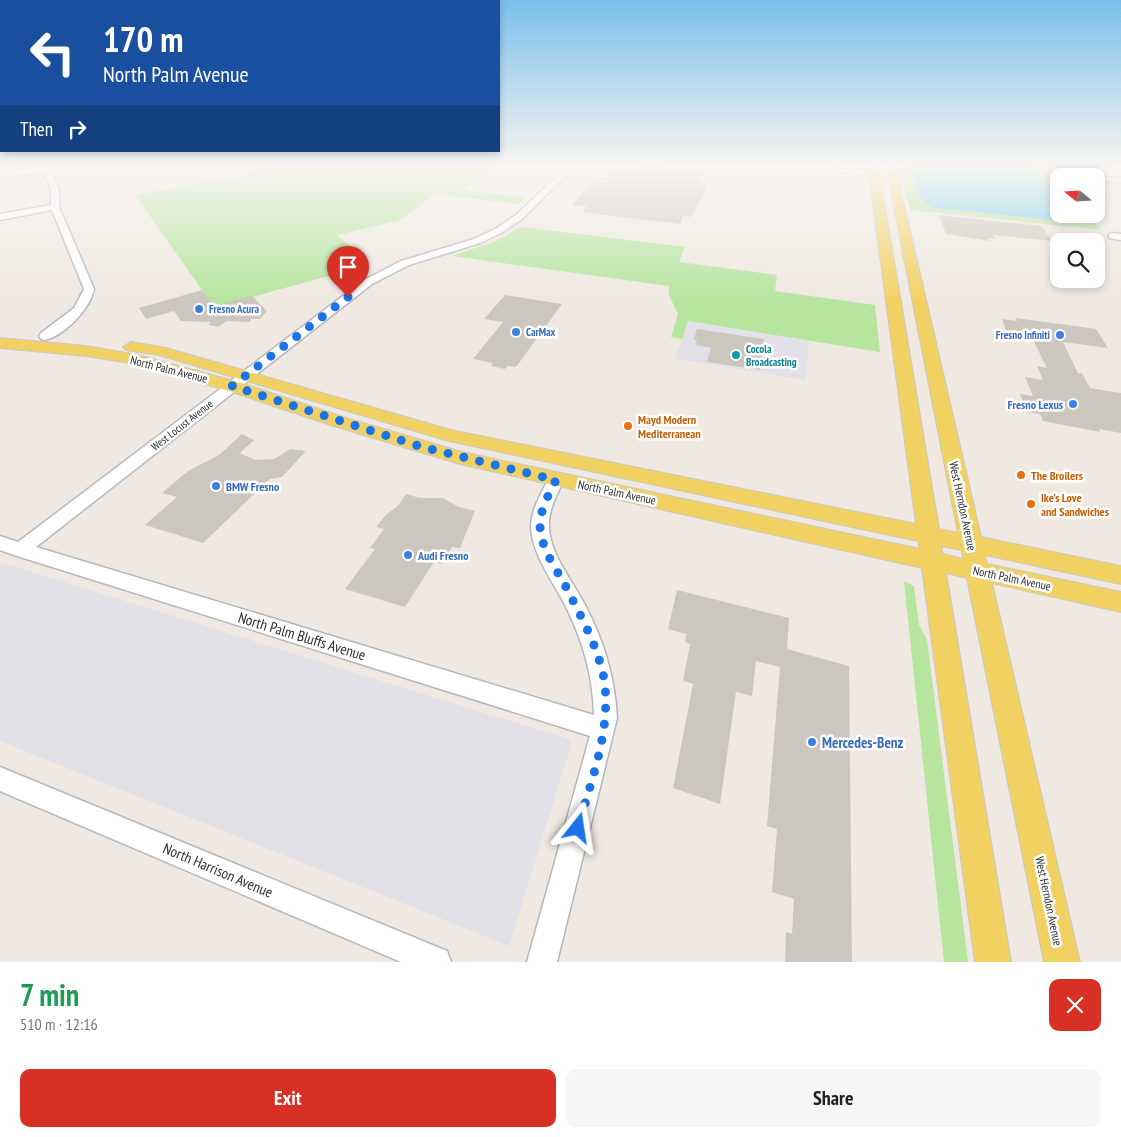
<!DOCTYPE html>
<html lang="en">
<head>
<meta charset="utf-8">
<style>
	:root { --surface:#fff; --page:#f6f6f6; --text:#202124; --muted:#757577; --accent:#d93025 }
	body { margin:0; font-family:"PT Sans Narrow",sans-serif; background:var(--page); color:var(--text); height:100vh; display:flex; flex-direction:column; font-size:19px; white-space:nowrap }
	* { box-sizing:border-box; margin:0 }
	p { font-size:16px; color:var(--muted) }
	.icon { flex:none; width:28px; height:28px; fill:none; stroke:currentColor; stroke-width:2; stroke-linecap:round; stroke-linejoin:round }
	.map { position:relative; height:962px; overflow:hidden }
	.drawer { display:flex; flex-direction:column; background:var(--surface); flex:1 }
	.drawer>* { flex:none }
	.hud { position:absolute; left:0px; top:0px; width:500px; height:152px; box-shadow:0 2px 8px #0003; background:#1a4fa0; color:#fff; overflow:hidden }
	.needle { width:32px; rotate:288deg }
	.fabs { position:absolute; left:1050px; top:168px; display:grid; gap:10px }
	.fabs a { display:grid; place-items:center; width:55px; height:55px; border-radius:10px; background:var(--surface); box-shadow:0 2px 8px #0003; font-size:25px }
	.pin { position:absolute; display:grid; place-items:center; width:42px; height:42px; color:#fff; margin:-51px -21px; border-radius:50% 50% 50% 0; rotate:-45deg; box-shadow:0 0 5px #0007 }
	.pin .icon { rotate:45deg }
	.me { position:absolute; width:55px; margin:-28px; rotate:15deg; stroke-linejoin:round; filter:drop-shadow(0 0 4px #0008) }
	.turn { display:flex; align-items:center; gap:18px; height:105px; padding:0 20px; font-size:22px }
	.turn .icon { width:65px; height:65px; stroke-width:2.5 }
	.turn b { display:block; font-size:35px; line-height:42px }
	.then { display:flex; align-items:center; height:48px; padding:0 20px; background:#0003; gap:10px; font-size:19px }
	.round { display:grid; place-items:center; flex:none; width:52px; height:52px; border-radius:10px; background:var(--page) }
	.summary { display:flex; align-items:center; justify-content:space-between; height:85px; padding:0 20px }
	h1 { font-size:30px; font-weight:600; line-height:38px; color:#1e9e55 }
	.cta { display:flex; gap:10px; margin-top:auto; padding:10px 20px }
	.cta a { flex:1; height:58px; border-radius:10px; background:var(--accent); color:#fff; font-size:20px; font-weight:600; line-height:58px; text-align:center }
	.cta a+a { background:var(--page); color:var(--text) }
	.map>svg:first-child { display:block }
	.industrial { fill:#e3e1e8 }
	.green { fill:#b6e59e }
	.water { fill:#75cff0 }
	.building { fill:#cbc7bf }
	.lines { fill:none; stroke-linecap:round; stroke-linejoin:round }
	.minor-casing { stroke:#b4b7c1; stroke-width:3 }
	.major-casing { stroke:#c9c9c9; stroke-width:2 }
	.minor { fill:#fff; fill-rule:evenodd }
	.major { fill:#f2d163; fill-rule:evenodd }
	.route { stroke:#1a73e8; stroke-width:9; stroke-dasharray:0 16.2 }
	.shop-dot { fill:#3f7fe0; stroke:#fff; stroke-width:2 }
	.culture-dot { fill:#0f9aa8; stroke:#fff; stroke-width:2 }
	.food-dot { fill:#e8710a; stroke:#fff; stroke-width:2 }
	.labels { text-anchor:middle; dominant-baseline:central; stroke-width:5; stroke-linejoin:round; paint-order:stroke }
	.far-shop-label { font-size:11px; font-weight:bold; fill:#366cbe; stroke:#fff; text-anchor:start }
	.far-culture-label { font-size:11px; font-weight:bold; fill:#0d838f; stroke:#fff; text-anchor:start }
	.far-street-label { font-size:11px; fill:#2e2e2e; stroke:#fff }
	.street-label { font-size:12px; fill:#2e2e2e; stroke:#fff }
	.shop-label { font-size:12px; font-weight:bold; fill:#366cbe; stroke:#fff; text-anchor:start }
	.food-label { font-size:12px; font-weight:bold; fill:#c56008; stroke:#fff; text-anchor:start }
	.near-street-label { font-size:15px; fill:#2e2e2e; stroke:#fff }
	.near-shop-label { font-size:15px; font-weight:bold; fill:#366cbe; stroke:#fff; text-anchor:start }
</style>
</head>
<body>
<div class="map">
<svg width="1121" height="962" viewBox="0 0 1121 962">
	<rect width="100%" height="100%" fill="#efe9e1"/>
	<g class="industrial">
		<polygon points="688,321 809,341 806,380 675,359"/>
		<polygon points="0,562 568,739 571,745 509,946 0,741"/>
	</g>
	<g class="green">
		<polygon points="251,166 495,166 464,190 526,197 519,204 435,194 400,220 337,235 367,260 346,266 351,270 214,307 135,195 258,172"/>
		<polygon points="899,166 1049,166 1059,178 1059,214 1088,214 1101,230 910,210"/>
		<polygon points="521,227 685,247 679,262 777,275 775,291 875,305 880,352 688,321 682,339 671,337 678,314 669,295 669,286 452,256 496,241"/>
		<polygon points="904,581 914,586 919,625 927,640 968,962 944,962"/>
	</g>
	<polygon class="water" points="912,166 1032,166 1059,199 1059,214 1069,214 1071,216 1062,220 1051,220 931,207 920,197"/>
	<g class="building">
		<polygon points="636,166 706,168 699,182 706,183 705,186 707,187 691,217 683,216 680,224 582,212 587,206 572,205 596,177 608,178 617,167 634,169"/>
		<polygon points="939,215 1042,226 1052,241 993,235 995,239 988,238 989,241 946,234"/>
		<polygon points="202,290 215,306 252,296 267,311 260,319 251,319 249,322 227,321 218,327 208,325 211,322 181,321 174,311 146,319 139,308"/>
		<polygon points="505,295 562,304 516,367 507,366 505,369 491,366 493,363 473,359 503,322 484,319"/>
		<polygon points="1016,318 1096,329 1108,348 1063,342 1078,373 1082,373 1090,388 1121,393 1121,433 1099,429 1100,432 1043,421 1040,414 1027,412 1020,394 1033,396 1025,377 1043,380 1037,366 1047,368 1033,340 1022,338 1019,331 1006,330 1002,319 1017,321"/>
		<polygon points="697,329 764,339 760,370 707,362 711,348 695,345 697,340 694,339"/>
		<polygon points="242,434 254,440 240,453 255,460 274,459 290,449 306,451 282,477 270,479 203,543 145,525 177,497 162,493 188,471 219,455"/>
		<polygon points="406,494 420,498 443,498 459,507 475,511 460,548 452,547 441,564 434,562 405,607 345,589 375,549 370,548 384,529 376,527 386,515 399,505"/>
		<polygon points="677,590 789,618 787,649 849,666 852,962 785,962 786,932 792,934 794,899 772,892 777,829 767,826 780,667 756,661 752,696 736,692 720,804 673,788 693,684 683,681 690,644 685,642 686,634 668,629"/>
	</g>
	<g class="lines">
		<g class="minor-casing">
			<g id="minor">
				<path d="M49 166H90L54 172 53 175 59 190V207L94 289C90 309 65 335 45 340L41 339 39 336 41 333 74 308 84 289 52 210 0 220V214L51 205V190L45 175 46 172 0 177V173Z"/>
				<path d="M568 166H576L522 219 503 232 480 243 409 265 372 284 36 547 594 715C593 678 584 644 568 611 556 585 532 556 531 527 531 510 541 494 548 480L550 476H562L564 480C557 494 548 510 549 527 550 555 573 581 585 605 604 641 615 678 617 718L557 962H527L590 736 14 555 0 550V536L18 542 364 280 401 261 474 239 497 228 516 215Z"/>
				<polygon points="786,166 817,166 892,174 896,176 892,178"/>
				<polygon points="1100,177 1121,178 1121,182 1103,181 1100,181"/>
				<polygon points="1112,233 1121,234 1121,240 1109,238 1109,234"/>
				<polygon points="0,767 447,951 451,962 401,962 0,791"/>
			</g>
		</g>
		<g class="major-casing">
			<path id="major" d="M868 166H878L939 529 958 533 886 166H895L981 537 1121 566V584L985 555 987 564 1121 592V612L992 583 1080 962H1044L967 578 946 573 1011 962H975L922 568 460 464 334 426 226 390 136 364 86 356 0 348V338L86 346 138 355 238 382 346 418 462 452 920 549 918 541 449 441 159 355 126 350 123 347 131 342 166 348 451 430 916 524ZM941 546 962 550 963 559 943 554Z"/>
		</g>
		<use href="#minor" class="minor"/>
		<use href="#major" class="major"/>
	</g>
	<linearGradient id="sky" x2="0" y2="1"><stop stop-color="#7abfeb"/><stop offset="0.55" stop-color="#f8f5f2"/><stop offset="1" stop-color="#f8f5f2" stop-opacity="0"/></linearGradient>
	<rect width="1121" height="301" fill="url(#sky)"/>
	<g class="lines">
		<path class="route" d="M348 297 232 386 422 447 556 480C549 494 540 509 540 526 541 548 555 567 565 585 580 615 598 646 604 679 612 729 591 780 578 828"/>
	</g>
	<g class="shop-dot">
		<circle cx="199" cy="309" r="5"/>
		<circle cx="516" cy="332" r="5"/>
		<circle cx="1060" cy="335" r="5"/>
		<circle cx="1073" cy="404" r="5"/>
		<circle cx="216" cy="486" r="5"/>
		<circle cx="408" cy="555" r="5"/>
		<circle cx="812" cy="742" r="5"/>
	</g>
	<circle class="culture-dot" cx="736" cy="355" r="5"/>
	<g class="food-dot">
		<circle cx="628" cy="426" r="5"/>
		<circle cx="1021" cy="475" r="5"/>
		<circle cx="1031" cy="504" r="5"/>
	</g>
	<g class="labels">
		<g class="far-shop-label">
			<text x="209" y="309">Fresno Acura</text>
			<text x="526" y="332">CarMax</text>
			<text x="1050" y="335" text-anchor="end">Fresno Infiniti</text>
		</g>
		<g class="far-culture-label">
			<text x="746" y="349">Cocola<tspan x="746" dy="13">Broadcasting</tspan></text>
		</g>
		<g class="far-street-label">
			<text transform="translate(182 425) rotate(-38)">West Locust Avenue</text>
		</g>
		<g class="street-label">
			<text transform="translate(169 369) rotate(14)">North Palm Avenue</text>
			<text transform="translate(617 492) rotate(12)">North Palm Avenue</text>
			<text transform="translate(963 506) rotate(78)">West Herndon Avenue</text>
			<text transform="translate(1012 578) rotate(12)">North Palm Avenue</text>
			<text transform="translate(1049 901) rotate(78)">West Herndon Avenue</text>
		</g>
		<g class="shop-label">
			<text x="1063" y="404" text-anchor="end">Fresno Lexus</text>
			<text x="226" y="486">BMW Fresno</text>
			<text x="418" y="555">Audi Fresno</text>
		</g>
		<g class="food-label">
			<text x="638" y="419">Mayd Modern<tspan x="638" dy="14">Mediterranean</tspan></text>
			<text x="1031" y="475">The Broilers</text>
			<text x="1041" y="497">Ike's Love<tspan x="1041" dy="14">and Sandwiches</tspan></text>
		</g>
		<g class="near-street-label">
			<text transform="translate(302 636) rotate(17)">North Palm Bluffs Avenue</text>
			<text transform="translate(218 870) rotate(23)">North Harrison Avenue</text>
		</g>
		<g class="near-shop-label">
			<text x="822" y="742">Mercedes-Benz</text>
		</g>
	</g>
</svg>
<div class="fabs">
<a><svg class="needle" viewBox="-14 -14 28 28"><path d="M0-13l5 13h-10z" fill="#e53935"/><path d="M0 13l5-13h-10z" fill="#757577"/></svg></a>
<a><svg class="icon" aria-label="search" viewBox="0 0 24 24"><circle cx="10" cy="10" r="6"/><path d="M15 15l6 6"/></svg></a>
</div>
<div class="pin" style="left:348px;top:297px;background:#d93025"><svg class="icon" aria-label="arrive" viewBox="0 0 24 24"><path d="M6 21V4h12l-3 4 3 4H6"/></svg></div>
<svg class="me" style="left:578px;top:828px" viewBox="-20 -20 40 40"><path d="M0-17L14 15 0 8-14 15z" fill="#1a73e8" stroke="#fff" stroke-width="4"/></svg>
<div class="hud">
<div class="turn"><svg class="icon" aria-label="left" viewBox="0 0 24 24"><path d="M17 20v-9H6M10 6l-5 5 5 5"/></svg><div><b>170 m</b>North Palm Avenue</div></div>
<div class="then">Then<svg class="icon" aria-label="right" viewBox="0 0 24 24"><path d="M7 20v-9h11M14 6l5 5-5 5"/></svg></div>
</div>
</div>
<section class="drawer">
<div class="summary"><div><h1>7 min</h1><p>510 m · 12:16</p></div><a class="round" style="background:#d93025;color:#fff"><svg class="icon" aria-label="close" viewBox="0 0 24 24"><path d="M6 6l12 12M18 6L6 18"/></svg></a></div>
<div class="cta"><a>Exit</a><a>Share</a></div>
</section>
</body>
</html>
